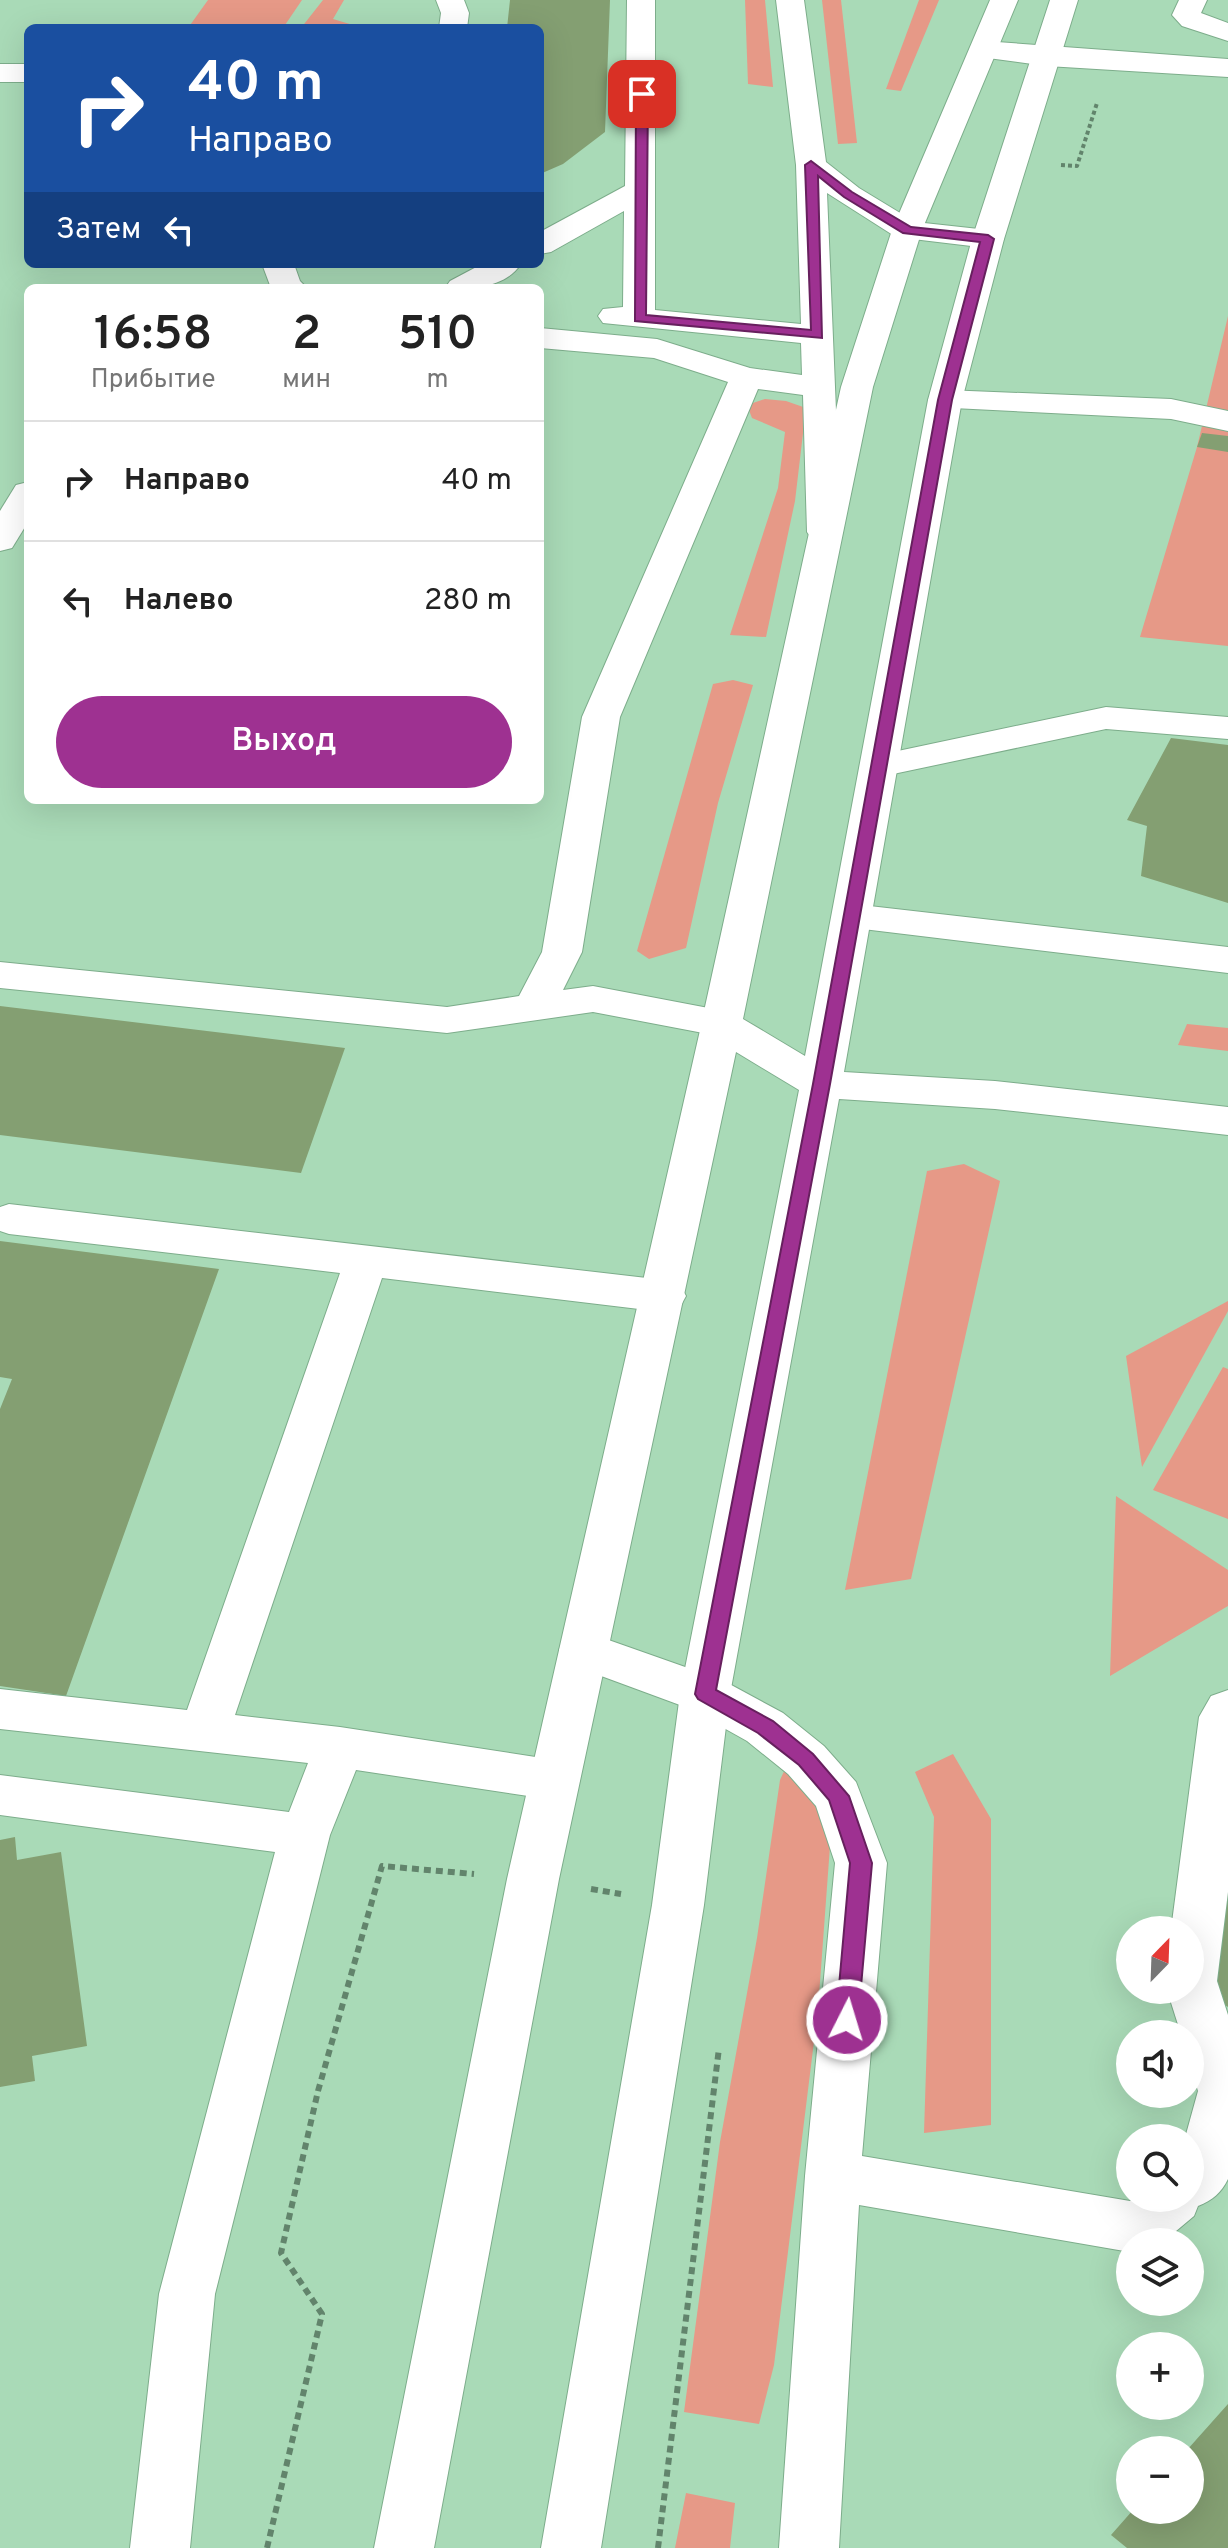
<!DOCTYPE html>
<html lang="ru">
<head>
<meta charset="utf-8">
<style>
	:root { --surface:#fff; --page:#f6f6f6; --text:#222; --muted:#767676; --line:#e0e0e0; --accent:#9e3191 }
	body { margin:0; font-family:Overpass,sans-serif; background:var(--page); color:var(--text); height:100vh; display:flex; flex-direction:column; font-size:30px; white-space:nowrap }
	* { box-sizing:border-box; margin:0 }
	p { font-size:26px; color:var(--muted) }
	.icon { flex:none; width:44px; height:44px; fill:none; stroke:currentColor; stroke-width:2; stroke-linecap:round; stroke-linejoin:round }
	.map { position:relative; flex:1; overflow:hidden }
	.side { position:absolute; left:24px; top:284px; width:520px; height:520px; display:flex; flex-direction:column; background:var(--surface); border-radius:12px; box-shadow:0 8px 32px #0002 }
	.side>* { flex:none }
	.hud { position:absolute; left:24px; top:24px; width:520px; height:244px; border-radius:12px; box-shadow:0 8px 32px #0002; background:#1a4fa0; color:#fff; overflow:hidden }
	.needle { width:52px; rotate:23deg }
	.buttons { position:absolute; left:1116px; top:1916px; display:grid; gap:16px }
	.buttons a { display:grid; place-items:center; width:88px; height:88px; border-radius:50%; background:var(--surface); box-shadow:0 8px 32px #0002; font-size:40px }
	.pin { position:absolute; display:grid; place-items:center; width:68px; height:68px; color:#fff; margin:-34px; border-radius:16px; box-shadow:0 4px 12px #0006 }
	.me { position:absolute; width:88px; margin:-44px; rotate:5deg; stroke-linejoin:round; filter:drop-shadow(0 0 6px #0008) }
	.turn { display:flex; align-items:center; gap:28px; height:168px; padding:0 32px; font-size:36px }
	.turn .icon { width:104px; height:104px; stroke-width:2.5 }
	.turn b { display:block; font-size:56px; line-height:68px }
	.then { display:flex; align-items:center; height:76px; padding:0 32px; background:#0003; gap:16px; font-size:30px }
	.eta { display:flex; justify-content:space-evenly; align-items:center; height:136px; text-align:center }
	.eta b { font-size:48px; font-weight:600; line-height:56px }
	.action { display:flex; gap:16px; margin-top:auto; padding:16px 32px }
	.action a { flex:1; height:92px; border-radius:48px; background:var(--accent); color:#fff; font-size:32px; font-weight:600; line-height:92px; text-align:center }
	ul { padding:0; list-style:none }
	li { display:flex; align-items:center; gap:24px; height:120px; padding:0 32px; border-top:2px solid var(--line) }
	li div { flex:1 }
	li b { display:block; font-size:30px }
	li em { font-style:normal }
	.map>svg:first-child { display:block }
	.green { fill:#e69987 }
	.building { fill:#849f72 }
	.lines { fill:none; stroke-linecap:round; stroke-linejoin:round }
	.minor-casing { stroke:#7dad8b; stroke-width:2 }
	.major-casing { stroke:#7dad8b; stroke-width:2 }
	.path-far1 { stroke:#62846c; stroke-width:4; stroke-dasharray:4 3; stroke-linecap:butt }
	.path { stroke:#62846c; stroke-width:6; stroke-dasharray:7 5; stroke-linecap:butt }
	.minor { fill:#fff; fill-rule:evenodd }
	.major { fill:#fff; fill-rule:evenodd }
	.route { fill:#9e3191; stroke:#67205e; stroke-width:2 }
</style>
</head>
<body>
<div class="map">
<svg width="1228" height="2548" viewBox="0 0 1228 2548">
	<rect width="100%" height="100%" fill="#a9dab7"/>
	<g class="green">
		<polygon points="208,0 302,0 283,28 188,28"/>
		<polygon points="323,0 344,0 333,19 363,28 301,28"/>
		<polygon points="745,0 765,0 773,87 748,84"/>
		<polygon points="822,0 841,0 857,143 838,144"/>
		<polygon points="919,0 939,0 901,91 886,89"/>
		<polygon points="1228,316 1228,646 1140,637 1197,447"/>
		<polygon points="765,399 786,401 806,408 795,501 766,637 730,635 778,488 785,432 752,418 747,405"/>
		<polygon points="733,680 753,685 718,803 686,948 649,959 637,951 713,684"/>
		<polygon points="1187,1024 1228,1028 1228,1051 1178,1045"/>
		<polygon points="964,1164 1000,1181 911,1579 845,1590 927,1171"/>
		<polygon points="1228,1301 1228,1311 1142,1467 1126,1356"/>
		<polygon points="1223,1367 1228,1369 1228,1519 1153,1490"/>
		<polygon points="1116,1496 1228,1570 1228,1606 1110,1676"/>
		<polygon points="953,1754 991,1819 991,2125 924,2133 934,1817 915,1772"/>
		<polygon points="786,1767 832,1819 818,2009 774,2365 759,2424 684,2412 720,2142 757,1938 780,1780"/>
		<polygon points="686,2493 735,2503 730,2548 675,2548"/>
	</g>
	<g class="building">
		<polygon points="510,0 610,0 605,132 563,164 540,174 540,28 507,28"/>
		<polygon points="1202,433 1228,436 1228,452 1197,447"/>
		<polygon points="1171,738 1228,745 1228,903 1141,876 1147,826 1127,820"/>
		<polygon points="0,1006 240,1035 345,1048 301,1173 0,1135"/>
		<polygon points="0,1241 219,1269 66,1696 0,1686 0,1409 12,1379 0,1377"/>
		<polygon points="15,1837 17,1860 61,1852 87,2046 32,2056 35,2081 0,2087 0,1840"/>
		<polygon points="1228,1900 1228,2007 1190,1980 1190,1941"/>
		<polygon points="1228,2404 1228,2548 1127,2548 1111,2535 1133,2510 1190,2510 1190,2450 1187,2450"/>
	</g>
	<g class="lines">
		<g class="minor-casing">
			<g id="minor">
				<polygon points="436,0 464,0 469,13 467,28 439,28 441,13"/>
				<polygon points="627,0 655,0 655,310 801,324 796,165 776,0 804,0 826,162 859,188 915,222 988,230 999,232 1004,239 999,246 988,248 896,237 827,193 841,532 836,539 824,542 812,539 807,532 803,395 758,389 620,717 582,952 563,990 593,986 719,1010 733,1014 739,1023 733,1032 719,1036 593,1012 447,1033 0,988 0,962 447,1007 519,996 542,952 582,717 728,382 654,358 540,348 540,328 657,339 750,368 802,375 801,343 603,323 598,316 603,309 623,307 624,211 551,252 540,254 540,232 625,186"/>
				<polygon points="1179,0 1207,0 1201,13 1228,23 1228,41 1182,26 1172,15"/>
				<polygon points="983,41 1228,59 1228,77 1047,66 973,56 969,50 973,44"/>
				<rect x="0" y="64" width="28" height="18"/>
				<polygon points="262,264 294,264 300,281 307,288 271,288"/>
				<path d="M482 264H521C504 289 472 288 445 288L450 281Z"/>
				<polygon points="945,390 1171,399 1228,411 1228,431 1171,419 933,407 928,400 933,393"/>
				<polygon points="28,482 28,522 12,548 0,551 0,511 16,485"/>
				<polygon points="1106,707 1228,717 1228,739 1106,729 879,777 866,774 860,766 866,758 879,755"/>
				<polygon points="852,904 1228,947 1228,973 838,926 832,917 838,908"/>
				<polygon points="9,1204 664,1280 680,1285 686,1296 680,1307 664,1312 382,1278 235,1715 340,1727 555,1760 573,1766 580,1780 573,1794 555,1800 356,1770 330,1835 215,2294 190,2548 130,2548 159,2294 275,1852 0,1815 0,1775 289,1812 308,1763 0,1729 0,1689 187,1710 340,1273 9,1234 0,1231 0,1207"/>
				<path d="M583 1631 722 1680 783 1713 824 1746 856 1782 887 1863 862 2156 1130 2201 1134 2198H1190V2138H1185L1198 2091 1190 2065V2034H1181L1167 1990H1190V1930H1171L1199 1717 1211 1696 1228 1690V1892L1217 1981 1228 2015V2179C1221 2193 1213 2200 1198 2206L1194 2216 1163 2242H1130V2252L859 2205 839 2548H779L805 2176 835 1863 816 1806 788 1774 747 1741 688 1708 566 1663 559 1650 566 1637Z"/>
			</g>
		</g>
		<g class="major-casing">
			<polygon id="major" points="990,0 1018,0 922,230 873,387 743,1019 805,1056 928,400 972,239 1050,0 1078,0 1004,239 962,400 844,1072 995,1081 1228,1107 1228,1135 995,1109 839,1099 730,1694 704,1905 601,2548 541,2548 652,1905 680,1694 799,1090 736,1052 559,1879 434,2548 374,2548 507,1879 701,1026 699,1023 703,1016 841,387 892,230"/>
		</g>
		<polyline class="path-far1" points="1061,165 1077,166 1097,103"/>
		<g class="path">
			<polyline points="591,1889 621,1894"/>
			<polyline points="267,2548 322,2314 281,2253 318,2091 382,1866 474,1874"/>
			<polyline points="658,2548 719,2048"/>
		</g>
		<use href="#minor" class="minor"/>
		<use href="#major" class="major"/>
	</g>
	<polygon class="route" points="642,91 648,94 646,315 811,330 805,165 811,161 852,192 911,227 988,235 994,239 952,400 830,1084 716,1690 773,1721 813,1754 849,1796 872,1863 858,2020 855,2026 847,2029 839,2026 836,2020 850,1863 829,1800 799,1765 758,1733 698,1699 695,1694 813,1084 938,400 980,242 903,233 844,197 818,176 822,338 635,321 636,94"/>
</svg>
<div class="buttons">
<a><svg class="needle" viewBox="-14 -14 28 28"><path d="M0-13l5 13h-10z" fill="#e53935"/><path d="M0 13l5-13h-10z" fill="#767676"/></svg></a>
<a><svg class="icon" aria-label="sound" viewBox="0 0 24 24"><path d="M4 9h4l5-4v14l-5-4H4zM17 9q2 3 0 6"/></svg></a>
<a><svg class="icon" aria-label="search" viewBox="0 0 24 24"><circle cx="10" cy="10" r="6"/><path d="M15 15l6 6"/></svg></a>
<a><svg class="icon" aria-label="layers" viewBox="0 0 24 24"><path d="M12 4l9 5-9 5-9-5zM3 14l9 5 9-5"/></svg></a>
<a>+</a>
<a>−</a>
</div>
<div class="pin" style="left:642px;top:94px;background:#d93025"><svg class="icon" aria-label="arrive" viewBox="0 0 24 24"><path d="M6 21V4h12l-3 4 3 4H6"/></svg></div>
<svg class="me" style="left:847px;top:2020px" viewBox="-20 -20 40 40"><circle r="17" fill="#9e3191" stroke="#fff" stroke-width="3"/><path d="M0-11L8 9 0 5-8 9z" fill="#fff"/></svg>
<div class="hud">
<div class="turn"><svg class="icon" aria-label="right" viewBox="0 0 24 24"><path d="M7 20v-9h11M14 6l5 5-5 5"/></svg><div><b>40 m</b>Направо</div></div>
<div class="then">Затем<svg class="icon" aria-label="left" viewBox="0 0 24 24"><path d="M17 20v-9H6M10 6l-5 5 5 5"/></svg></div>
</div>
<section class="side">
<div class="eta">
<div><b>16:58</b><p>Прибытие</p></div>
<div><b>2</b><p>мин</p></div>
<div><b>510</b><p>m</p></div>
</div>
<ul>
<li><svg class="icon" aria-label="right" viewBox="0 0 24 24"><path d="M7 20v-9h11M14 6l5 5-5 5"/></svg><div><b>Направо</b></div><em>40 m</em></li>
<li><svg class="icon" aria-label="left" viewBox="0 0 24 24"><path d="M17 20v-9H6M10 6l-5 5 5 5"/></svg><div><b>Налево</b></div><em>280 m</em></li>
</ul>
<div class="action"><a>Выход</a></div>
</section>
</div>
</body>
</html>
